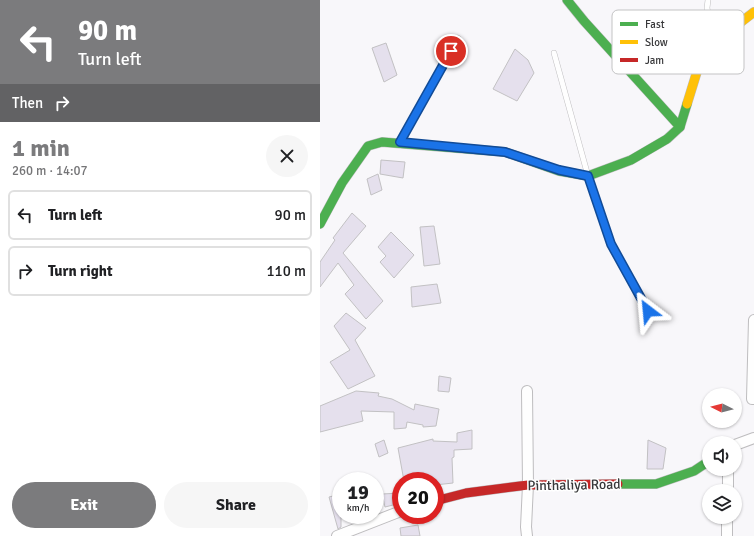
<!DOCTYPE html>
<html lang="en">
<head>
<meta charset="utf-8">
<style>
	:root { --surface:#fff; --page:#f6f6f6; --text:#202124; --muted:#757577; --line:#e0e0e0; --accent:#7b7b7d }
	body { margin:0; font-family:Signika,sans-serif; background:var(--page); color:var(--text); height:100vh; display:flex; flex-direction:column; font-size:15px; white-space:nowrap }
	* { box-sizing:border-box; margin:0 }
	p { font-size:13px; color:var(--muted) }
	.icon { flex:none; width:22px; height:22px; fill:none; stroke:currentColor; stroke-width:2; stroke-linecap:round; stroke-linejoin:round }
	.map { position:relative; flex:1; overflow:hidden }
	.side { display:flex; flex-direction:column; background:var(--surface); width:320px }
	.side>* { flex:none }
	.top-card { background:#7b7b7d; color:#fff; overflow:hidden }
	.needle { width:26px; rotate:276deg }
	.tools { position:absolute; left:382px; top:388px; display:grid; gap:8px }
	.tools a { display:grid; place-items:center; width:40px; height:40px; border-radius:50%; background:var(--surface); box-shadow:0 1px 3px #0004; font-size:20px }
	.speed { position:absolute; left:12px; top:472px; display:flex; gap:8px; font-size:20px; font-weight:700; text-align:center }
	.speed>* { display:grid; place-content:center; width:52px; height:52px; border-radius:50%; background:var(--surface); box-shadow:0 1px 3px #0004; line-height:1 }
	.speed small { font-size:10px; font-weight:400 }
	.speed .limit { border:6px solid #d22; background:#fff; color:#111 }
	.pin { position:absolute; display:grid; place-items:center; width:34px; height:34px; color:#fff; margin:-17px; border:2px solid #fff; border-radius:50%; box-shadow:0 1px 4px #0007 }
	.me { position:absolute; width:44px; margin:-22px; rotate:331deg; stroke-linejoin:round; filter:drop-shadow(0 0 3px #0008) }
	.turn { display:flex; align-items:center; gap:14px; height:84px; padding:0 12px; font-size:18px }
	.turn .icon { width:52px; height:52px; stroke-width:2.5 }
	.turn b { display:block; font-size:28px; line-height:34px }
	.then { display:flex; align-items:center; height:38px; padding:0 12px; background:#0003; gap:8px; font-size:15px }
	.round { display:grid; place-items:center; flex:none; width:42px; height:42px; border-radius:21px; background:var(--page) }
	.summary { display:flex; align-items:center; justify-content:space-between; height:68px; padding:0 12px }
	h1 { font-size:24px; font-weight:800; line-height:30px; color:var(--accent) }
	.button { display:flex; gap:8px; margin-top:auto; padding:8px 12px }
	.button a { flex:1; height:46px; border-radius:24px; background:var(--accent); color:#fff; font-size:16px; font-weight:800; line-height:46px; text-align:center }
	.button a+a { background:var(--page); color:var(--text) }
	ul { padding:0; list-style:none }
	li { display:flex; align-items:center; gap:12px; height:50px; margin:0 8px 6px; padding:0 4px; border:2px solid var(--line); border-radius:6px }
	li div { flex:1 }
	li b { display:block; font-size:15px }
	li em { font-style:normal }
	main { display:flex; flex:1; min-height:0 }
	.map>svg:first-child { display:block }
	.building { fill:#e5e0ed; stroke:#c2c1c3 }
	.lines { fill:none; stroke-linecap:round; stroke-linejoin:round }
	.lane-casing { stroke:#bebdbf; stroke-width:6 }
	.street-casing { stroke:#bebdbf; stroke-width:12 }
	.fast-casing { stroke:#bebdbf; stroke-width:10 }
	.slow-casing { stroke:#bebdbf; stroke-width:10 }
	.jam-casing { stroke:#bebdbf; stroke-width:10 }
	.lane { stroke:#fefefe; stroke-width:5 }
	.street { stroke:#fefefe; stroke-width:10 }
	.fast { stroke:#4caf50; stroke-width:9 }
	.slow { stroke:#ffc107; stroke-width:9 }
	.jam { stroke:#c62828; stroke-width:9 }
	.route-casing { stroke:#114b97; stroke-width:10 }
	.route { stroke:#1a73e8; stroke-width:7 }
	.labels { text-anchor:middle; dominant-baseline:central; stroke-width:3; stroke-linejoin:round; paint-order:stroke }
	.street-label { font-size:14px; fill:#38383a; stroke:#fff }
	.key { fill:#fff; stroke:#c3c3c4; stroke-width:1 }
	.key-label { font-size:11px; fill:#38383a }
</style>
</head>
<body>
<main>
<section class="side">
<div class="top-card">
<div class="turn"><svg class="icon" aria-label="left" viewBox="0 0 24 24"><path d="M17 20v-9H6M10 6l-5 5 5 5"/></svg><div><b>90 m</b>Turn left</div></div>
<div class="then">Then<svg class="icon" aria-label="right" viewBox="0 0 24 24"><path d="M7 20v-9h11M14 6l5 5-5 5"/></svg></div>
</div>
<div class="summary"><div><h1>1 min</h1><p>260 m · 14:07</p></div><a class="round"><svg class="icon" aria-label="close" viewBox="0 0 24 24"><path d="M6 6l12 12M18 6L6 18"/></svg></a></div>
<ul>
<li><svg class="icon" aria-label="left" viewBox="0 0 24 24"><path d="M17 20v-9H6M10 6l-5 5 5 5"/></svg><div><b>Turn left</b></div><em>90 m</em></li>
<li><svg class="icon" aria-label="right" viewBox="0 0 24 24"><path d="M7 20v-9h11M14 6l5 5-5 5"/></svg><div><b>Turn right</b></div><em>110 m</em></li>
</ul>
<div class="button"><a>Exit</a><a>Share</a></div>
</section>
<div class="map">
<svg width="434" height="536" viewBox="0 0 434 536">
	<rect width="100%" height="100%" fill="#f8f7fa"/>
	<g class="building">
		<polygon points="66,43 77,75 64,82 52,48"/>
		<polygon points="195,49 208,60 214,73 197,101 173,89"/>
		<polygon points="61,160 85,162 83,178 60,174"/>
		<polygon points="58,174 62,190 51,195 47,179"/>
		<polygon points="32,213 46,226 23,253 63,301 46,319 25,294 34,285 18,263 0,287 0,262 15,240 13,238"/>
		<polygon points="114,226 120,264 104,266 100,227"/>
		<polygon points="71,232 94,255 74,278 60,262 66,256 58,247"/>
		<polygon points="117,284 121,303 92,307 91,287"/>
		<polygon points="26,313 46,328 35,340 55,376 28,389 10,362 30,350 14,326"/>
		<polygon points="119,376 131,378 129,392 118,391"/>
		<polygon points="36,391 59,393 58,396 72,399 94,410 95,404 119,409 116,426 103,427 103,425 87,422 86,428 74,429 74,412 41,411 43,421 0,432 0,406"/>
		<polygon points="152,430 152,449 134,450 134,457 132,458 133,483 115,485 115,481 98,481 98,478 84,481 78,448 113,439 113,441 137,442 137,433"/>
		<polygon points="64,440 68,453 59,457 55,444"/>
		<polygon points="328,440 346,448 343,469 327,469"/>
		<polygon points="81,493 81,503 65,507 62,494"/>
		<polygon points="21,494 21,527 18,529 9,497"/>
		<polygon points="98,525 100,536 81,536 80,528"/>
	</g>
	<g class="lines">
		<g class="lane-casing">
			<g id="lane">
				<polyline points="388,0 387,8 394,41"/>
				<polyline points="234,53 268,176 291,244 328,311"/>
				<polyline points="81,140 138,38"/>
			</g>
		</g>
		<g class="street-casing">
			<g id="street">
				<polyline points="434,320 432,399 434,399"/>
				<polyline points="207,391 208,485 206,527 207,536"/>
				<polyline points="415,445 434,438"/>
				<polyline points="408,491 408,469"/>
				<polyline points="17,536 81,511"/>
				<polyline points="407,536 407,517"/>
			</g>
		</g>
		<g class="fast-casing">
			<g id="fast">
				<polyline points="247,0 264,21 360,127"/>
				<polyline points="0,224 22,183 48,146 62,142 185,152 239,171 268,176 311,160 347,139 360,127 367,104"/>
				<polyline points="298,484 336,484 374,471 389,461"/>
			</g>
		</g>
		<g class="slow-casing">
			<polyline id="slow" points="367,104 379,65 394,43 434,12"/>
		</g>
		<g class="jam-casing">
			<polyline id="jam" points="115,501 146,493 208,485 298,484"/>
		</g>
		<use href="#lane" class="lane"/>
		<use href="#street" class="street"/>
		<use href="#fast" class="fast"/>
		<use href="#slow" class="slow"/>
		<use href="#jam" class="jam"/>
	</g>
	<g class="lines">
		<g class="route-casing">
			<polyline id="route" points="131,51 80,142 185,152 239,170 268,176 291,244 328,311"/>
		</g>
		<use href="#route" class="route"/>
	</g>
	<g class="labels">
		<g class="street-label">
			<text transform="translate(254 485) rotate(-1)">Pinthaliya Road</text>
		</g>
	</g>
	<rect x="292" y="10" width="132" height="64" rx="6" class="key"/>
	<rect x="300" y="22" width="18" height="4" fill="#4caf50"/>
	<rect x="300" y="40" width="18" height="4" fill="#ffc107"/>
	<rect x="300" y="58" width="18" height="4" fill="#c62828"/>
	<g class="key-label">
		<text x="325" y="28">Fast</text>
		<text x="325" y="46">Slow</text>
		<text x="325" y="64">Jam</text>
	</g>
</svg>
<div class="tools">
<a><svg class="needle" viewBox="-14 -14 28 28"><path d="M0-13l5 13h-10z" fill="#e53935"/><path d="M0 13l5-13h-10z" fill="#757577"/></svg></a>
<a><svg class="icon" aria-label="sound" viewBox="0 0 24 24"><path d="M4 9h4l5-4v14l-5-4H4zM17 9q2 3 0 6"/></svg></a>
<a><svg class="icon" aria-label="layers" viewBox="0 0 24 24"><path d="M12 4l9 5-9 5-9-5zM3 14l9 5 9-5"/></svg></a>
</div>
<div class="speed"><div>19<small>km/h</small></div><div class="limit">20</div></div>
<div class="pin" style="left:131px;top:51px;background:#d93025"><svg class="icon" aria-label="arrive" viewBox="0 0 24 24"><path d="M6 21V4h12l-3 4 3 4H6"/></svg></div>
<svg class="me" style="left:328px;top:311px" viewBox="-20 -20 40 40"><path d="M0-17L14 15 0 8-14 15z" fill="#1a73e8" stroke="#fff" stroke-width="4"/></svg>
</div>
</main>
</body>
</html>
